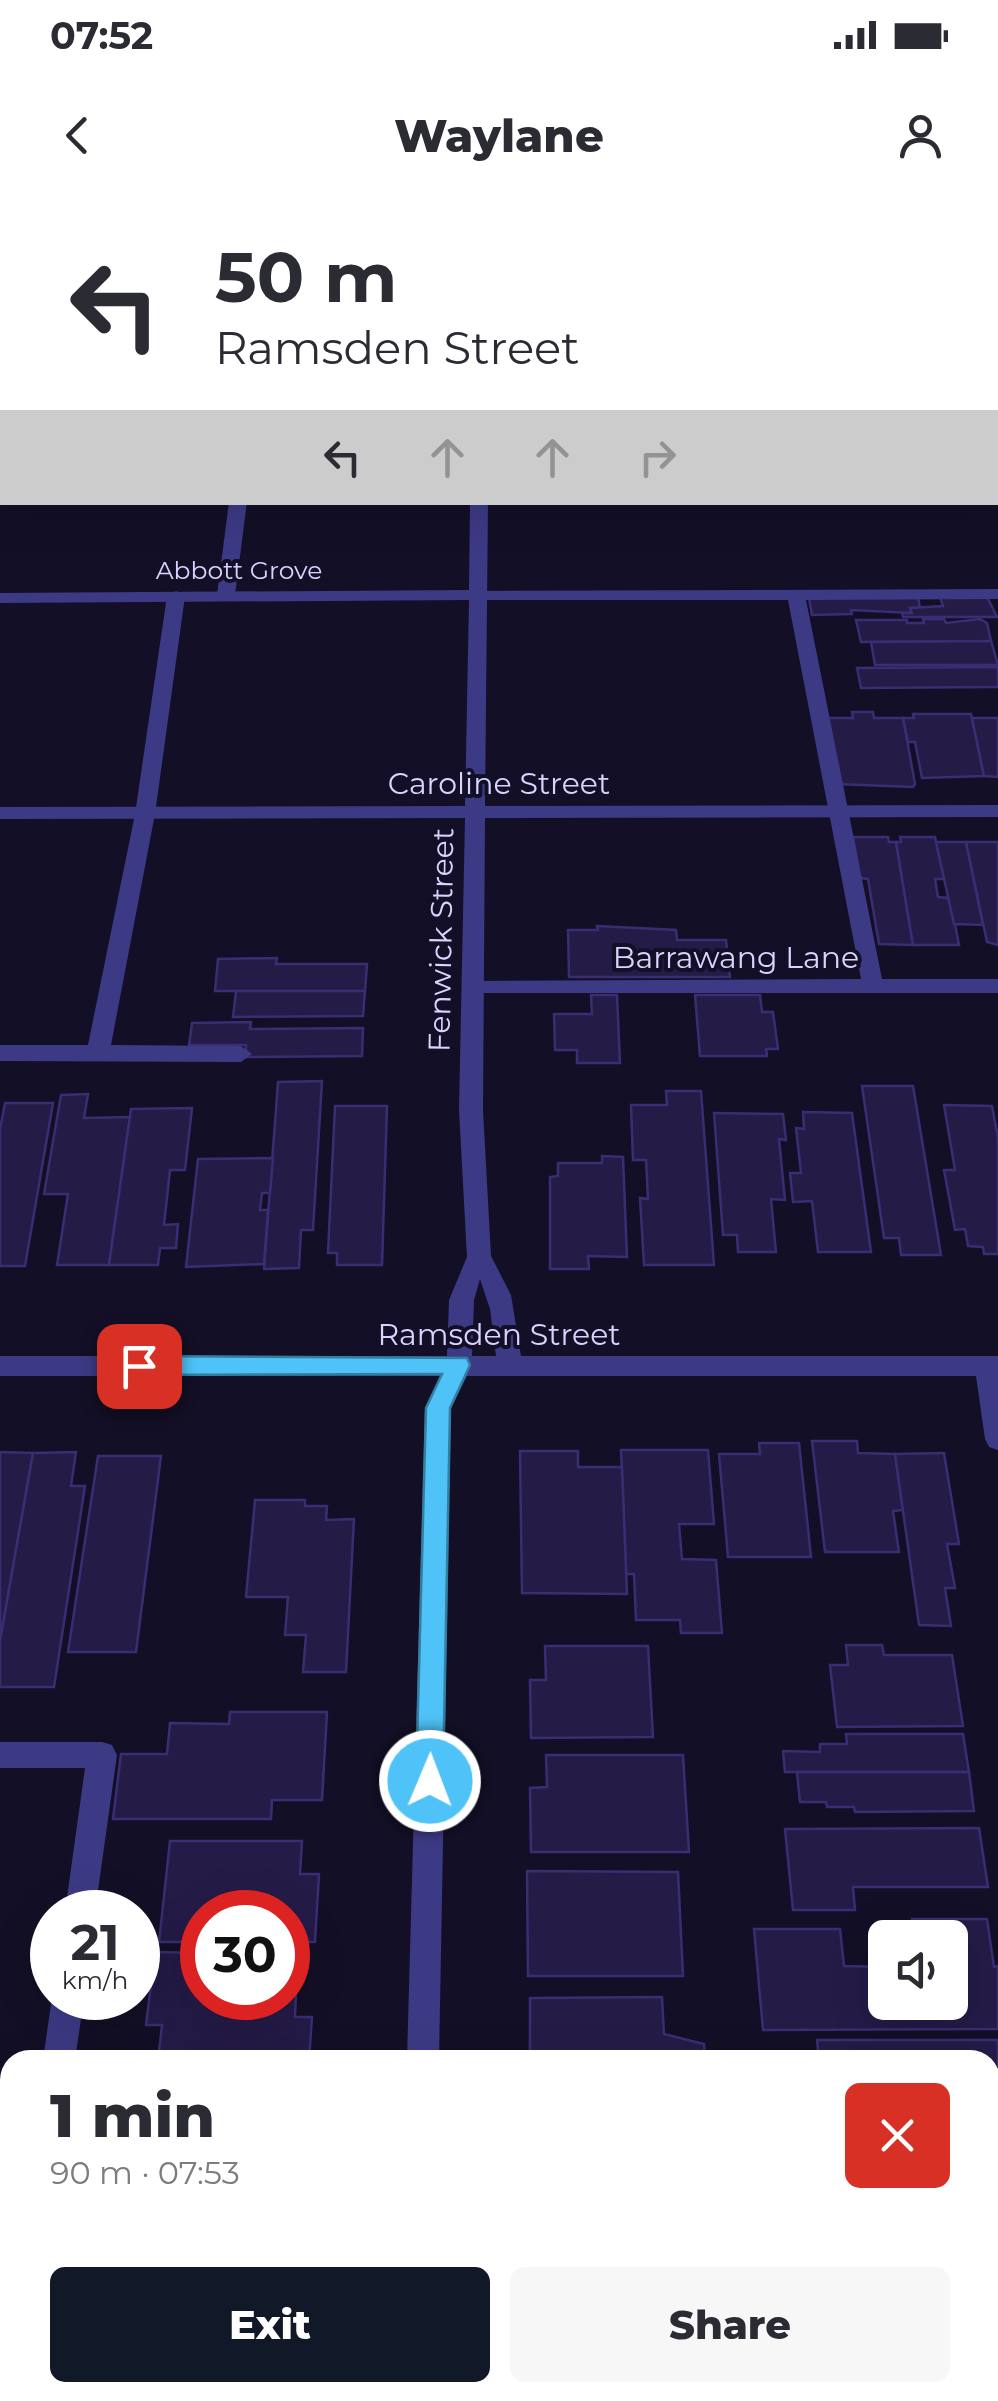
<!DOCTYPE html>
<html lang="en">
<head>
<meta charset="utf-8">
<style>
	:root { --surface:#fff; --page:#f7f7f7; --text:#2b2b33; --muted:#7c7c81; --accent:#111827 }
	body { margin:0; font-family:Montserrat,sans-serif; background:var(--page); color:var(--text); height:100vh; display:flex; flex-direction:column; font-size:38px; white-space:nowrap }
	* { box-sizing:border-box; margin:0 }
	p { font-size:32px; color:var(--muted) }
	.icon { flex:none; width:55px; height:55px; fill:none; stroke:currentColor; stroke-width:2; stroke-linecap:round; stroke-linejoin:round }
	.map { position:relative; flex:1; overflow:hidden }
	.side { position:absolute; left:0px; top:1850px; width:1000px; height:352px; display:flex; flex-direction:column; background:var(--surface); border-radius:30px 30px 0 0; box-shadow:0 10px 40px #0002 }
	.side>* { flex:none }
	.top-card { position:absolute; left:0px; top:0px; width:1000px; height:305px; box-shadow:0 10px 40px #0002; background:#fff; color:var(--text); overflow:hidden }
	.controls { position:absolute; left:868px; top:1720px; display:grid; gap:20px }
	.controls a { display:grid; place-items:center; width:100px; height:100px; border-radius:15px; background:var(--surface); box-shadow:0 10px 40px #0002; font-size:50px }
	.speed { position:absolute; left:30px; top:1690px; display:flex; gap:20px; font-size:50px; font-weight:700; text-align:center }
	.speed>* { display:grid; place-content:center; width:130px; height:130px; border-radius:50%; background:var(--surface); box-shadow:0 10px 40px #0002; line-height:1 }
	.speed small { font-size:25px; font-weight:400 }
	.speed .limit { border:15px solid #d22; background:#fff; color:#111 }
	.pin { position:absolute; display:grid; place-items:center; width:85px; height:85px; color:#fff; margin:-42px; border-radius:20px; box-shadow:0 5px 15px #0006 }
	.me { position:absolute; width:110px; margin:-55px; rotate:1deg; stroke-linejoin:round; filter:drop-shadow(0 0 8px #0008) }
	.turn { display:flex; align-items:center; gap:35px; height:210px; padding:0 50px; font-size:45px }
	.turn .icon { width:130px; height:130px; stroke-width:2.5 }
	.turn b { display:block; font-size:70px; line-height:85px }
	.lanes { display:flex; align-items:center; height:95px; padding:0 50px; background:#0003; justify-content:center; gap:50px; direction:ltr }
	.lanes .off { opacity:.35 }
	.round { display:grid; place-items:center; flex:none; width:105px; height:105px; border-radius:15px; background:var(--page) }
	.overview { display:flex; align-items:center; justify-content:space-between; height:170px; padding:0 50px }
	h1 { font-size:60px; font-weight:800; line-height:75px }
	.primary-button { display:flex; gap:20px; margin-top:auto; padding:20px 50px }
	.primary-button a { flex:1; height:115px; border-radius:15px; background:var(--accent); color:#fff; font-size:40px; font-weight:800; line-height:115px; text-align:center }
	.primary-button a+a { background:var(--page); color:var(--text) }
	.status { display:flex; justify-content:space-between; align-items:center; height:70px; padding:0 50px; background:var(--surface); direction:ltr }
	.status svg { height:28px; fill:currentColor }
	header { display:flex; justify-content:space-between; align-items:center; height:130px; padding:0 50px; background:var(--surface); font-size:45px; font-weight:800 }
	.map>svg:first-child { display:block }
	.building { fill:#241b47; stroke:#3b2d73; stroke-width:2.5 }
	.lines { fill:none; stroke-linecap:round; stroke-linejoin:round }
	.lane { fill:#3d3a85; fill-rule:evenodd }
	.street { fill:#3d3a85; fill-rule:evenodd }
	.route { fill:#4fc3f7; stroke:#337fa1; stroke-width:2.5 }
	.labels { text-anchor:middle; dominant-baseline:central; stroke-width:8; stroke-linejoin:round; paint-order:stroke }
	.far-street-label { font-size:25px; fill:#d9d4ff; stroke:#130f26 }
	.street-label { font-size:30px; fill:#d9d4ff; stroke:#130f26 }
</style>
</head>
<body>
<div class="status"><b>07:52</b><svg viewBox="0 0 49 12"><path d="M0 12V9h3v3zM5 12V6h3v6zM10 12V3h3v9zM15 12V0h3v12zM26 1h20v11H26zM47 4h2v5h-2z"/></svg></div>
<header><svg class="icon" aria-label="back" viewBox="0 0 24 24"><path d="M15 5l-7 7 7 7"/></svg>Waylane<svg class="icon" aria-label="person" viewBox="0 0 24 24"><circle cx="12" cy="8" r="4"/><path d="M4 21q1-7 8-7t8 7"/></svg></header>
<div class="map">
<svg width="998" height="2201" viewBox="0 0 998 2201">
	<rect width="100%" height="100%" fill="#130f26"/>
	<g class="building">
		<polygon points="918,397 920,408 910,408 912,413 851,410 852,414 812,415 809,398"/>
		<polygon points="940,397 987,397 997,417 903,417 902,413 912,413 910,408 943,406"/>
		<polygon points="923,419 944,419 946,423 980,419 987,423 991,441 861,442 856,420 907,420 907,423 924,423"/>
		<polygon points="991,441 998,465 875,465 871,442"/>
		<polygon points="998,467 998,487 861,488 857,468"/>
		<polygon points="852,512 873,512 874,518 903,518 915,584 913,587 836,584 826,518 853,518"/>
		<polygon points="913,514 971,514 984,576 922,578 915,542 908,542 903,518 914,518"/>
		<polygon points="972,518 998,518 998,577 984,576"/>
		<polygon points="853,637 888,637 889,642 896,642 913,745 879,744 868,679 860,678"/>
		<polygon points="900,637 935,637 944,679 935,679 938,697 950,698 959,745 913,745 896,642 901,642"/>
		<polygon points="936,642 966,642 983,725 954,724"/>
		<polygon points="966,642 998,642 998,745 987,742"/>
		<polygon points="597,726 676,730 677,740 726,740 730,777 569,777 568,730 598,730"/>
		<polygon points="277,758 276,764 367,764 365,791 215,791 218,759"/>
		<polygon points="236,791 365,791 363,816 233,817"/>
		<polygon points="591,795 617,795 620,863 577,863 577,850 555,850 554,814 592,814"/>
		<polygon points="695,795 760,795 762,812 773,812 778,849 766,849 767,856 700,856"/>
		<polygon points="251,822 250,829 363,828 362,856 246,857 246,845 189,845 192,823"/>
		<polygon points="322,881 313,1030 301,1030 299,1068 264,1069 278,882"/>
		<polygon points="862,886 913,886 941,1055 901,1055 899,1038 884,1038"/>
		<polygon points="666,891 701,891 714,1065 644,1065 640,998 648,999 646,960 633,960 631,905 667,905"/>
		<polygon points="88,894 84,918 130,917 109,1065 57,1065 68,994 44,994 61,895"/>
		<polygon points="5,903 53,903 25,1066 0,1066 0,929"/>
		<polygon points="944,905 992,906 998,938 998,1054 984,1054 983,1047 968,1046 965,1029 955,1030 944,970 955,970"/>
		<polygon points="335,906 387,906 382,1065 337,1065 337,1053 328,1053"/>
		<polygon points="192,908 185,970 170,970 164,1025 178,1024 176,1048 160,1048 158,1065 109,1065 131,909"/>
		<polygon points="803,912 852,913 871,1052 818,1052 812,1001 793,1002 790,973 801,973 796,928 804,929"/>
		<polygon points="714,913 783,914 786,940 779,939 785,1000 771,999 776,1052 738,1052 737,1035 723,1035"/>
		<polygon points="602,956 623,957 627,1057 588,1056 589,1069 550,1069 550,977 558,976 558,963 602,963"/>
		<polygon points="273,958 270,993 262,993 260,1010 268,1010 264,1064 186,1067 198,959"/>
		<polygon points="812,1241 857,1241 858,1253 895,1254 903,1310 893,1311 899,1352 825,1352"/>
		<polygon points="759,1243 799,1243 811,1357 728,1357 719,1254 760,1254"/>
		<polygon points="621,1250 708,1250 714,1324 679,1324 682,1359 716,1360 722,1433 681,1433 680,1420 636,1420 634,1374 626,1374"/>
		<polygon points="520,1251 578,1251 578,1267 622,1267 627,1394 522,1393"/>
		<polygon points="0,1252 33,1253 0,1441"/>
		<polygon points="76,1252 71,1286 85,1286 54,1487 0,1487 0,1441 33,1253"/>
		<polygon points="944,1253 959,1344 947,1344 955,1388 945,1388 951,1426 919,1425 895,1254"/>
		<polygon points="98,1256 161,1256 136,1452 68,1452"/>
		<polygon points="255,1300 305,1300 305,1306 327,1306 326,1320 354,1319 346,1472 303,1472 306,1435 285,1435 288,1397 246,1397"/>
		<polygon points="846,1445 882,1445 884,1455 952,1455 963,1526 837,1527 830,1465 848,1465"/>
		<polygon points="545,1446 648,1446 653,1537 531,1538 530,1480 546,1480"/>
		<polygon points="230,1512 327,1512 322,1600 272,1600 271,1619 113,1619 121,1554 167,1554 170,1523 229,1524"/>
		<polygon points="846,1534 963,1534 969,1572 785,1572 783,1551 820,1552 820,1544 847,1544"/>
		<polygon points="546,1555 683,1555 689,1652 531,1652 530,1588 547,1587"/>
		<polygon points="797,1572 969,1572 974,1611 855,1612 854,1607 827,1607 826,1602 800,1602"/>
		<polygon points="979,1628 988,1687 853,1687 855,1710 793,1710 785,1629"/>
		<polygon points="170,1641 302,1641 300,1674 319,1674 315,1742 288,1742 288,1712 202,1712 202,1742 159,1742"/>
		<polygon points="527,1671 678,1672 683,1776 528,1776"/>
		<polygon points="912,1719 987,1719 994,1767 998,1766 998,1829 763,1830 754,1729 840,1729 844,1766 885,1767 885,1802 950,1802 950,1738 914,1738"/>
		<polygon points="155,1752 202,1753 202,1798 288,1798 288,1767 297,1767 295,1817 312,1817 309,1860 158,1860 162,1825 146,1825"/>
		<polygon points="662,1797 664,1834 704,1844 705,1860 530,1860 530,1798"/>
		<polygon points="817,1840 998,1840 998,1897 990,1897 990,1860 819,1860"/>
		<polygon points="990,1897 998,1897 998,1956 993,1956 998,1997 990,1997"/>
		<rect x="990" y="2043" width="8" height="77"/>
		<polygon points="990,2120 993,2120 998,2169 990,2169"/>
		<polygon points="528,2192 708,2192 709,2201 528,2201"/>
		<polygon points="876,2192 963,2192 964,2201 876,2201"/>
	</g>
	<g class="lines">
		<g class="lane">
			<rect x="0" y="267" width="2" height="10"/>
			<polygon points="229,302 247,302 235,395 226,400 217,395"/>
			<polygon points="998,389 998,399 806,400 882,779 998,779 998,793 465,793 462,788 465,783 473,781 861,779 788,400 478,400 469,395 472,391"/>
			<polygon points="176,391 185,396 155,614 111,845 241,846 252,854 241,862 0,861 0,845 88,845 135,614 167,396"/>
			<polygon points="0,1542 102,1542 112,1545 117,1555 95,1712 65,1712 85,1568 0,1568"/>
			<polygon points="52,1797 84,1798 75,1860 43,1860"/>
			<polygon points="10,2175 10,2192 30,2192 29,2201 0,2201 0,2179"/>
		</g>
		<g class="street">
			<polygon points="475,0 489,0 490,2 476,2"/>
			<polygon points="0,152 2,153 2,165 0,164"/>
			<path d="M470 302H488L485 606 998 605V617L485 618 483 910 491 1056 511 1095 521 1156H998V1250L989 1247 985 1239 976 1176H467L451 1208 439 1860H407L425 1208 441 1176H0V1156H447L449 1100 467 1057 459 910 465 618 0 619V607L465 606 469 400 0 403V393L469 390ZM480 1079 490 1109 496 1156H472L474 1100Z"/>
			<rect x="398" y="2192" width="36" height="9"/>
		</g>
	</g>
	<polygon class="route" points="139,1156 467,1158 470,1165 450,1208 443,1581 439,1590 430,1594 420,1590 416,1581 426,1208 442,1174 139,1175 131,1172 127,1166 131,1159"/>
	<g class="labels">
		<g class="far-street-label">
			<text x="239" y="370">Abbott Grove</text>
		</g>
		<g class="street-label">
			<text x="499" y="583">Caroline Street</text>
			<text transform="translate(441 740) rotate(-89)">Fenwick Street</text>
			<text x="736" y="757">Barrawang Lane</text>
			<text x="499" y="1134">Ramsden Street</text>
		</g>
	</g>
</svg>
<div class="controls">
<a><svg class="icon" aria-label="sound" viewBox="0 0 24 24"><path d="M4 9h4l5-4v14l-5-4H4zM17 9q2 3 0 6"/></svg></a>
</div>
<div class="speed"><div>21<small>km/h</small></div><div class="limit">30</div></div>
<div class="pin" style="left:139px;top:1166px;background:#d93025"><svg class="icon" aria-label="arrive" viewBox="0 0 24 24"><path d="M6 21V4h12l-3 4 3 4H6"/></svg></div>
<svg class="me" style="left:430px;top:1581px" viewBox="-20 -20 40 40"><circle r="17" fill="#4fc3f7" stroke="#fff" stroke-width="3"/><path d="M0-11L8 9 0 5-8 9z" fill="#fff"/></svg>
<div class="top-card">
<div class="turn"><svg class="icon" aria-label="left" viewBox="0 0 24 24"><path d="M17 20v-9H6M10 6l-5 5 5 5"/></svg><div><b>50 m</b>Ramsden Street</div></div>
<div class="lanes"><svg class="icon" aria-label="left" viewBox="0 0 24 24"><path d="M17 20v-9H6M10 6l-5 5 5 5"/></svg><svg class="icon off" aria-label="ahead" viewBox="0 0 24 24"><path d="M12 20V5M6 11l6-6 6 6"/></svg><svg class="icon off" aria-label="ahead" viewBox="0 0 24 24"><path d="M12 20V5M6 11l6-6 6 6"/></svg><svg class="icon off" aria-label="right" viewBox="0 0 24 24"><path d="M7 20v-9h11M14 6l5 5-5 5"/></svg></div>
</div>
<section class="side">
<div class="overview"><div><h1>1 min</h1><p>90 m · 07:53</p></div><a class="round" style="background:#d93025;color:#fff"><svg class="icon" aria-label="close" viewBox="0 0 24 24"><path d="M6 6l12 12M18 6L6 18"/></svg></a></div>
<div class="primary-button"><a>Exit</a><a>Share</a></div>
</section>
</div>
</body>
</html>
